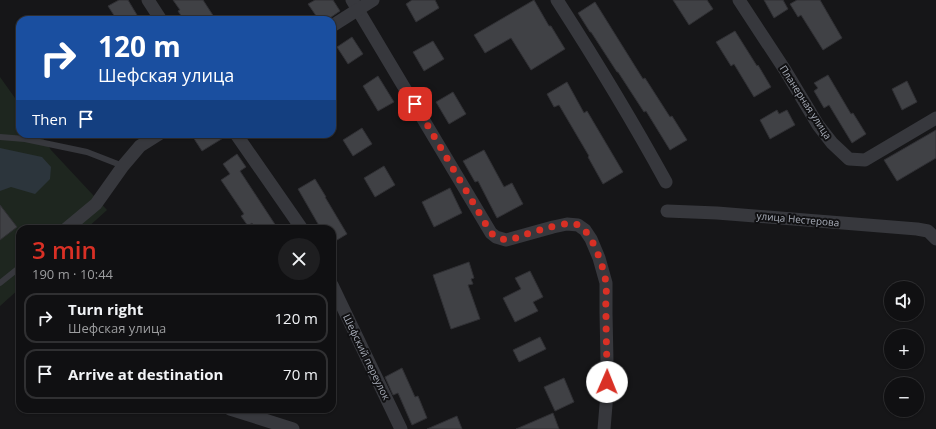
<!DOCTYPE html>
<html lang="en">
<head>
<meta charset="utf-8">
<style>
	:root { --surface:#101012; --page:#1e1e20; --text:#f1f3f6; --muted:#9c9d9f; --line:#303032; --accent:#d93025 }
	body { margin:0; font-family:"Open Sans",sans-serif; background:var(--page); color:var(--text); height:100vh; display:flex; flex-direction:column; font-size:15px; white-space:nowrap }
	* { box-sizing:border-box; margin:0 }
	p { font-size:13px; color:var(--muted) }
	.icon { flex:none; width:22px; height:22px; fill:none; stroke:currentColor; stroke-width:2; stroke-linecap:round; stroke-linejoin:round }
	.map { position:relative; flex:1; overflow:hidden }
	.drawer { position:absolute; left:16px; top:225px; width:320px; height:188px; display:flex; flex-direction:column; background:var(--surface); border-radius:12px; box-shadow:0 1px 3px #0004,0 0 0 1px var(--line) }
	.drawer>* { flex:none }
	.hud { position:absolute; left:16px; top:16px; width:320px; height:122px; border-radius:12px; box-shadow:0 1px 3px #0004,0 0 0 1px var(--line); background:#1a4fa0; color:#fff; overflow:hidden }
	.tools { position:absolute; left:884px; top:281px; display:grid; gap:8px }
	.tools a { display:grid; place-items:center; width:40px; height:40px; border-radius:50%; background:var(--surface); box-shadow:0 1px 3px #0004,0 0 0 1px var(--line); font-size:20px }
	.pin { position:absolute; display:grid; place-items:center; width:34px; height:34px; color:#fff; margin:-17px; border-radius:8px; box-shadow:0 2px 6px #0006 }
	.me { position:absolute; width:44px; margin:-22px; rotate:1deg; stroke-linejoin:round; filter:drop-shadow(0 0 3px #0008) }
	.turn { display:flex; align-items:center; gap:14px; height:84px; padding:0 16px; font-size:18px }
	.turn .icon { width:52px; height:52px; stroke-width:2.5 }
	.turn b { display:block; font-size:28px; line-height:34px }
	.then { display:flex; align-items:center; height:38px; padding:0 16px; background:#0003; gap:8px; font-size:15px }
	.round { display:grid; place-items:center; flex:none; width:42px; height:42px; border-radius:21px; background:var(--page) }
	.head { display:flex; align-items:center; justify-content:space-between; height:68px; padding:0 16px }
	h1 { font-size:24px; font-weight:600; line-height:30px; color:var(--accent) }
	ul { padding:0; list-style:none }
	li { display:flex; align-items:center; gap:12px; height:50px; margin:0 8px 6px; padding:0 8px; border:2px solid var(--line); border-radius:12px }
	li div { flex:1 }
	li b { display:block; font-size:15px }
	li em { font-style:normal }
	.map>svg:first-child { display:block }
	.green { fill:#1e261f }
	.water { fill:#2c353c }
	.building { fill:#404145; stroke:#303034 }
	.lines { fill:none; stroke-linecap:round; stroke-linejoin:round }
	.service { stroke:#37383d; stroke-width:6 }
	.minor { stroke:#37383d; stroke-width:13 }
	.route { stroke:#d93025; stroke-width:7; stroke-dasharray:0 12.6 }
	.labels { text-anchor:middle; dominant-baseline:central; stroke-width:4; stroke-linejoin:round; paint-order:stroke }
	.street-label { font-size:10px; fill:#a8adb8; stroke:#111113 }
</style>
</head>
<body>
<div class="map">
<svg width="936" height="429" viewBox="0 0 936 429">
	<rect width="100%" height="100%" fill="#161618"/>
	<polygon class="green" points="0,77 20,105 20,134 40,134 51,150 107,210 86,229 20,229 20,288 0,306"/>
	<polygon class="water" points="0,148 42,157 51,167 50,179 35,194 11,187 0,191"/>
	<g class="building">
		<polygon points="119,0 128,0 137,15 128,20 117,20 108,6"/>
		<polygon points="173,0 203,0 216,20 184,20 178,11 180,10"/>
		<polygon points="315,0 333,0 340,11 327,20 319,20 308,4"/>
		<polygon points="412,0 435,0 439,8 416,22 406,4"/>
		<polygon points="534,0 549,26 551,26 565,49 531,70 511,38 485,53 474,35"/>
		<polygon points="673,0 707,0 713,9 689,25"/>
		<polygon points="764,0 783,0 788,9 774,18"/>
		<polygon points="797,0 820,0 842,38 823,50 801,15 798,17 790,4"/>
		<polygon points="595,2 643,79 645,78 670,117 672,116 687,140 670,150 646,111 644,112 618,72 617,72 591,32 590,32 578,13"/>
		<polygon points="735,31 757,66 758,65 771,87 754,97 734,64 731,66 716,42"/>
		<polygon points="352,37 363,54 348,64 337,47"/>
		<polygon points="433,41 444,59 424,71 413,52"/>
		<polygon points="828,75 851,114 853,113 866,134 852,143 829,105 824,108 814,91 818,88 814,83"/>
		<polygon points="378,76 394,102 378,111 363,86"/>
		<polygon points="907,81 917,102 902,110 892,89"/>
		<polygon points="567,82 584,113 587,111 623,172 603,184 588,157 589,156 559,105 554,107 547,94"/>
		<polygon points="453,92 466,114 449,124 436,102"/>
		<polygon points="777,110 779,114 787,110 795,125 770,139 760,120"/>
		<polygon points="362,128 372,144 353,156 343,140"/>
		<polygon points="936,130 936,158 897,181 884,160"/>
		<polygon points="191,134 228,134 228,135 202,151"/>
		<polygon points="484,150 504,187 512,183 523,204 497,218 478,181 475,182 463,161"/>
		<polygon points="237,154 246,167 240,171 278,229 255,229 252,223 248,226 241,216 244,214 221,180 230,174 223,164"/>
		<polygon points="384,166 395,185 375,197 364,178"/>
		<polygon points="315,179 326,197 325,197 347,234 332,243 332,229 321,229 298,189"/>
		<polygon points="450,188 462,213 434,227 422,202"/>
		<polygon points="0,205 17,227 0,240"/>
		<polygon points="469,262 474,278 471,279 473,284 468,285 480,319 451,329 433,275"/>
		<polygon points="530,271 543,297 533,302 538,311 515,322 503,298 521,289 515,278"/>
		<polygon points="540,337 546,349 519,362 513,350"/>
		<polygon points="402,368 415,397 418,396 427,418 412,425 398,393 393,395 385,377"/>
		<polygon points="564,378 574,402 555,411 544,387"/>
		<polygon points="553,413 559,429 516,429"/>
		<polygon points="457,416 462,429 427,429"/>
	</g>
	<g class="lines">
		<g class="service">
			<polyline points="0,137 25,139 87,152 123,166"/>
			<polyline points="0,283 20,267"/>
		</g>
		<g class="minor">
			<polyline points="148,0 161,20"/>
			<polyline points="352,0 491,233 496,237 506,240 553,227 567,224 578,225 585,230 591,239 599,258 606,283 606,313 607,361 607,393 604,429"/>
			<path d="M557 0C595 59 632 120 666 182"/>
			<polyline points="739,0 785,70 818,125 832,143 849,159 865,160 936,118"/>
			<polyline points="332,26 373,0"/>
			<polyline points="236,134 302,229"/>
			<polyline points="667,211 717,213 917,229 928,231 936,239"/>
			<polyline points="66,229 96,204 123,166 140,146 159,134"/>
			<polyline points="332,285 401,429"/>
			<polyline points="230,409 293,429"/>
		</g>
	</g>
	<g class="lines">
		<path class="route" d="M415 104 491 233C506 245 514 238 530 233 541 230 568 220 578 225 592 231 605 270 606 284 607 294 605 305 606 315 606 337 607 360 607 382"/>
	</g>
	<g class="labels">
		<g class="street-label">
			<text transform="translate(806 102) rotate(57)">Планерная улица</text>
			<text transform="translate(798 219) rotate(5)">улица Нестерова</text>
			<text transform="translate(367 357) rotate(64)">Шефский переулок</text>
		</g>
	</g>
</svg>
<div class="tools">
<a><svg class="icon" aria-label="sound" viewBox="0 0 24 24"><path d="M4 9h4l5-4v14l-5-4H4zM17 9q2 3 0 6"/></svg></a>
<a>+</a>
<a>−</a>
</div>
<div class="pin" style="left:415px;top:104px;background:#d93025"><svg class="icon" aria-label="arrive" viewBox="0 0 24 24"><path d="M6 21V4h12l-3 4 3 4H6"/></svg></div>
<svg class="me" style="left:607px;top:382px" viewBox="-20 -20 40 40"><circle r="19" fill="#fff"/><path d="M0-13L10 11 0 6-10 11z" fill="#d93025"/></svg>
<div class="hud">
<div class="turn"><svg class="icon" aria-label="right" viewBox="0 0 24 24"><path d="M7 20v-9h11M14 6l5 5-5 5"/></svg><div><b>120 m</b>Шефская улица</div></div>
<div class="then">Then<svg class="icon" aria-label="arrive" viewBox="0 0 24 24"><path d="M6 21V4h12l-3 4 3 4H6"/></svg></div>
</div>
<section class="drawer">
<div class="head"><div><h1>3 min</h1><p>190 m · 10:44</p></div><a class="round"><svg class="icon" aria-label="close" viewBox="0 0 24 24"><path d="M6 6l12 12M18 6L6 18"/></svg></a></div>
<ul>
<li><svg class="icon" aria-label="right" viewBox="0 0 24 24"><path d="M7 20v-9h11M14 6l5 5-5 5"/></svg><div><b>Turn right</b><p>Шефская улица</p></div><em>120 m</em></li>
<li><svg class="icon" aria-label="arrive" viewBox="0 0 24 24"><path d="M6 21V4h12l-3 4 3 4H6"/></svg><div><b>Arrive at destination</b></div><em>70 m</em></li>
</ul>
</section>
</div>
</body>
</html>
